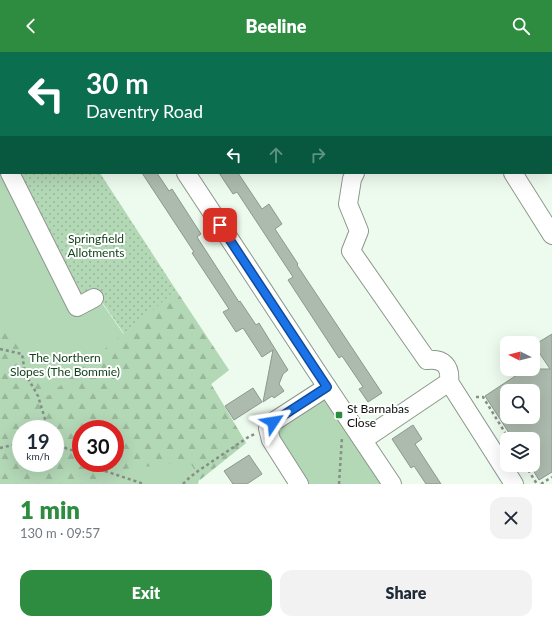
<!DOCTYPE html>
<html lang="en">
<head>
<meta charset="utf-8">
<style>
	:root { --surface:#fff; --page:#f2f2f3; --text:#1f2937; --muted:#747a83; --accent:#2d8c3f }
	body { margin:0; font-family:Lato,sans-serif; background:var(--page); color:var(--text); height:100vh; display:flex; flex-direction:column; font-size:15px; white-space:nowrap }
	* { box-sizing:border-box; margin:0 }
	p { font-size:13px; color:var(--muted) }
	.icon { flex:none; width:22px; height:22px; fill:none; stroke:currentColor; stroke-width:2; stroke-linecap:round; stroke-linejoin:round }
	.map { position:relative; height:432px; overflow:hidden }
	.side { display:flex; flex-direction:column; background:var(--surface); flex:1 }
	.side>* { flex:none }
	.hud { position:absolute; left:0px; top:0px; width:552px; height:122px; box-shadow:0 4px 16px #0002; background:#0b6e4f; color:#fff; overflow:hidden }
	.needle { width:26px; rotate:276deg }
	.fabs { position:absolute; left:500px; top:284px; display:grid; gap:8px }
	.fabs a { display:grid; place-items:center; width:40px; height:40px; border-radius:8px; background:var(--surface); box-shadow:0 4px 16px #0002; font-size:20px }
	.speed { position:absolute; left:12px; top:368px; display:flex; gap:8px; font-size:20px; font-weight:700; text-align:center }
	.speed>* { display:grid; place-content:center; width:52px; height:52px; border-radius:50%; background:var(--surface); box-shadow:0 4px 16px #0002; line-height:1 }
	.speed small { font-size:10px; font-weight:400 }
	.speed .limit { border:6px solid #d22; background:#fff; color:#111 }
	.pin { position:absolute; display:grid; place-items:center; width:34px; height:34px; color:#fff; margin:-17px; border-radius:8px; box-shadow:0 2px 6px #0006 }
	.me { position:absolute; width:44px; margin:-22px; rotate:57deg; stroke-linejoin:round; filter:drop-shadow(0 0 3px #0008) }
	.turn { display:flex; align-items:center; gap:14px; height:84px; padding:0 20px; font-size:18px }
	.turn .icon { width:52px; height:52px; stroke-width:2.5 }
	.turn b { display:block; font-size:28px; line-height:34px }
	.lanes { display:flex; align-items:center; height:38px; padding:0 20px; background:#0003; justify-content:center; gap:20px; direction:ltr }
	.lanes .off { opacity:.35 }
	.round { display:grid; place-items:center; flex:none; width:42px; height:42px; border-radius:12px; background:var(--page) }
	.headline { display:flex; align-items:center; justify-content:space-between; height:68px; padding:0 20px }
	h1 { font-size:24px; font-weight:800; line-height:30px; color:var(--accent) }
	.action { display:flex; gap:8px; margin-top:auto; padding:8px 20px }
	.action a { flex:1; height:46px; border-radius:12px; background:var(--accent); color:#fff; font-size:16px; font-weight:800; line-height:46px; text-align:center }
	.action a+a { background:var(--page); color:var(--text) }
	header { display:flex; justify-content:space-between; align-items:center; height:52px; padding:0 20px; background:var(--accent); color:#fff; font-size:18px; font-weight:800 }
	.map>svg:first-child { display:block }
	.green { fill:#b3d8b6; fill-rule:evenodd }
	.forest { fill:url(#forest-firs); fill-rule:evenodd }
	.garden { fill:url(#garden-dots) }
	.building { fill:#adbaae; stroke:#8c988d; fill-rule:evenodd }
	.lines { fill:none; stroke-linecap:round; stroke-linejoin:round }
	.minor-casing { stroke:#8c978c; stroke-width:20 }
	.path { stroke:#868e86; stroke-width:2.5; stroke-dasharray:3 3; stroke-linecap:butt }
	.minor { stroke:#fff; stroke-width:18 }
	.route-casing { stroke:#114b97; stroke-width:10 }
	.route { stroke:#1a73e8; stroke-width:7 }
	.poi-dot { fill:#2d8c3f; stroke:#fff; stroke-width:1.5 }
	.labels { text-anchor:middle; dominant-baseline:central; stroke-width:4; stroke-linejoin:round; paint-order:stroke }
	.park-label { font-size:12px; fill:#12431b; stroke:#fff }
	.poi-label { font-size:12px; fill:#090d09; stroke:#fff; text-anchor:start }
</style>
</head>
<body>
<header><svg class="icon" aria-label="back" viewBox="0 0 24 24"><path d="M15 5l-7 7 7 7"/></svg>Beeline<svg class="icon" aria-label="search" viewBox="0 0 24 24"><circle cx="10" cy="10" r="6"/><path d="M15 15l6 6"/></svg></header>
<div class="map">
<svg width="552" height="432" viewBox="0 0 552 432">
	<defs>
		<pattern id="forest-firs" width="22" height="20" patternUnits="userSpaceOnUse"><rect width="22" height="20" fill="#b3d8b6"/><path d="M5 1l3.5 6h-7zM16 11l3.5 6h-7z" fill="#99b89b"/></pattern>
		<pattern id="garden-dots" width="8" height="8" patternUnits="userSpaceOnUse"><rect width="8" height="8" fill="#b3d8b6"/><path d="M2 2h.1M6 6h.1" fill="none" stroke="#99b89b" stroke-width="1.8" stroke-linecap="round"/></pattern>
	</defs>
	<rect width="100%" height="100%" fill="#edfaee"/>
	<g class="green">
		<path d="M0 97 1 99V121H12L76 247 92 237 125 284 229 318 211 332 246 391 199 428 198 432H0ZM21 377H55V411H21ZM81 377H115V411H81Z"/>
		<polygon points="324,344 382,432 305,432 270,378"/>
	</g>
	<path class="forest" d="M176 238 229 318 211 332 246 391 200 428 190 410 105 419 106 432H0V266L48 344ZM21 377H55V411H21ZM81 377H115V411H81Z"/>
	<polygon class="garden" points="13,121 100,121 176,238 125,283 92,236 76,246"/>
	<g class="building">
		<polygon points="142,121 157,121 169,139 172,137 201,182 197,185 239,250 240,249 256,273 259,271 288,318 283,322 279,332 284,339 274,346 272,344 263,350 273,298 262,305 243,276 236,280 223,260 229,257 192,201 194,200"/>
		<polygon points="219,121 238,121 262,157 269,152 282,172 275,177 298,212 297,213 382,341 368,350 359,337 363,335 342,304 339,306 288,228 293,225 237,140 233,142"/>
		<path d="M552 282V420L539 428 533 418V387H513L485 344 526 317H550L534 293ZM507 339H533V365H507Z"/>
		<polygon points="253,336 262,350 234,368 225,354"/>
		<polygon points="413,373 422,387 415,392 441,432 426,432 414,414 411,416 392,387"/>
		<polygon points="249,403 262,422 247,432 233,432 224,419"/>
	</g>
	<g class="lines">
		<g class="minor-casing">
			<g id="minor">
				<polyline points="108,0 108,1"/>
				<polyline points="542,0 542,1"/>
				<polyline points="386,1 390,0"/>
				<polyline points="0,100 1,102"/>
				<polyline points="10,121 77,255 94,246"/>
				<polyline points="186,121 319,323 392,432"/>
				<path d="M355 121 352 127 348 152 359 179 351 199 427 308C443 306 451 314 449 330L514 432"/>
				<polyline points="513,121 552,183"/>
				<polyline points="363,388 449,330"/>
				<polyline points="299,432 271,388 268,376 273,370 327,335"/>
			</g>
		</g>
		<g class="path">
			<polyline points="0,297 22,302 25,321 38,344 48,377"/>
			<polyline points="476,345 483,345 509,387"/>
			<polyline points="55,388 67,397 81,400"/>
			<polyline points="0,396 21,391"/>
			<polyline points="96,411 105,419 144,432"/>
			<polyline points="525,413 537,432"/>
			<polyline points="183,432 189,426 198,419 250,384 255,382"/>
			<polyline points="339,432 342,385"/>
			<polyline points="541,432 552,425"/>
		</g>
		<use href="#minor" class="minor"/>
	</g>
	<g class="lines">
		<g class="route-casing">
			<polyline id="route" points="220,173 327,335 273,370"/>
		</g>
		<use href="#route" class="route"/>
	</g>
	<rect class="poi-dot" x="335" y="359" width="8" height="8" rx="2"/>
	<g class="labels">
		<g class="park-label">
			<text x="96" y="186">Springfield<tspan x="96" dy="14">Allotments</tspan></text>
			<text x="65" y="305">The Northern<tspan x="65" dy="14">Slopes (The Bommie)</tspan></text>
		</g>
		<g class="poi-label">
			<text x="347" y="356">St Barnabas<tspan x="347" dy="14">Close</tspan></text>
		</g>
	</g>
</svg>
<div class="fabs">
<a><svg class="needle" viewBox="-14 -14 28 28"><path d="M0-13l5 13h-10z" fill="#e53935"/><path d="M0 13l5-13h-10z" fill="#747a83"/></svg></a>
<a><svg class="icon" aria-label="search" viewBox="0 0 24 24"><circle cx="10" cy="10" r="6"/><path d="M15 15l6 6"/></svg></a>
<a><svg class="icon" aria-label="layers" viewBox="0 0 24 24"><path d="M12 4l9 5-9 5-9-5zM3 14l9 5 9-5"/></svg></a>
</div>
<div class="speed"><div>19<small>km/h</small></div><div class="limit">30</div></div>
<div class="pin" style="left:220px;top:173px;background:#d93025"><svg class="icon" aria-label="arrive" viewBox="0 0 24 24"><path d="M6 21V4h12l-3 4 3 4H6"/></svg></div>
<svg class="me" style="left:273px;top:370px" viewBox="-20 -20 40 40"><path d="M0-17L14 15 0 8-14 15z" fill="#1a73e8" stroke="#fff" stroke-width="4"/></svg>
<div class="hud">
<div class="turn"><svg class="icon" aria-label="left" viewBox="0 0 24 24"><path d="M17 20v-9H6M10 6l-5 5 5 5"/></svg><div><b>30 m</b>Daventry Road</div></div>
<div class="lanes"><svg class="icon" aria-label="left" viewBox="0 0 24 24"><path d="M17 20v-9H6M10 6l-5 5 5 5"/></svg><svg class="icon off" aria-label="ahead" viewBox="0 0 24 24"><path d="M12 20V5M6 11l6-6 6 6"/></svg><svg class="icon off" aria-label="right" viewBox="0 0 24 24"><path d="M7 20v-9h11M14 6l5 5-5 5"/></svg></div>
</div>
</div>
<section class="side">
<div class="headline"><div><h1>1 min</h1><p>130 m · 09:57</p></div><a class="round"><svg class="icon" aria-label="close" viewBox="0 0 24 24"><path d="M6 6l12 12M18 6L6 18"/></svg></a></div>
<div class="action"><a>Exit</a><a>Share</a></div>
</section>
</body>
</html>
